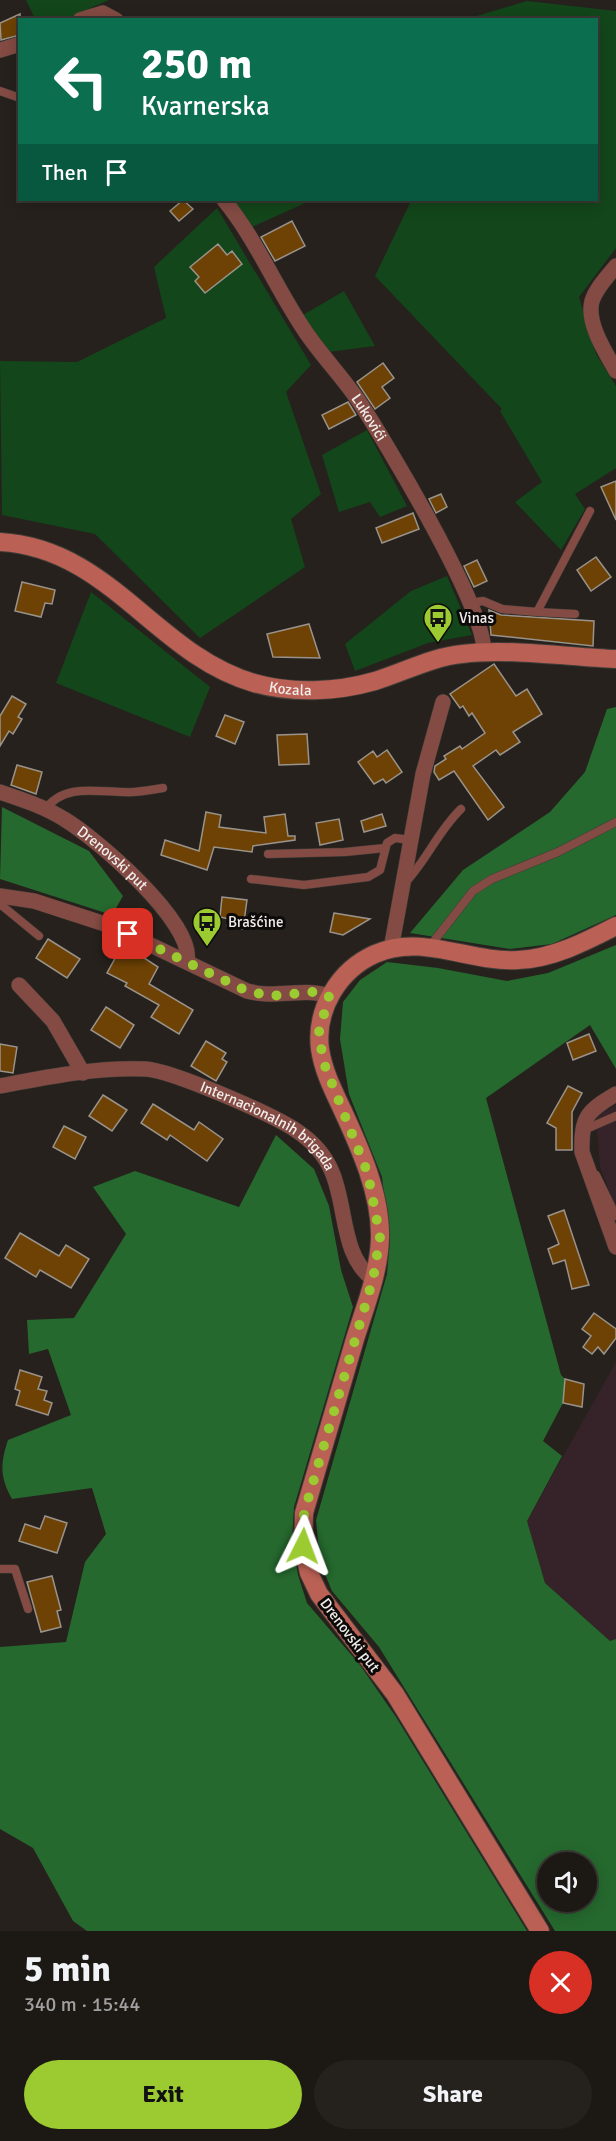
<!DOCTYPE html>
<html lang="en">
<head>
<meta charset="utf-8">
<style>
	:root { --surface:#1c1915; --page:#25221e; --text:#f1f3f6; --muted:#a0a0a0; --line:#3a3834; --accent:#9cca31 }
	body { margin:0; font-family:Signika,sans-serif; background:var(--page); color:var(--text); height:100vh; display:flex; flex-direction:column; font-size:22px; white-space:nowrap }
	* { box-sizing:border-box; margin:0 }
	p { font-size:20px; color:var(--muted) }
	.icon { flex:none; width:33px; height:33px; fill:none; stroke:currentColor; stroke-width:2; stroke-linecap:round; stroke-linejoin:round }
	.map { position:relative; height:1931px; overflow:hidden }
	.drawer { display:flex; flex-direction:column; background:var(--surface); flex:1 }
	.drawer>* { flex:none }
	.banner { position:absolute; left:18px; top:18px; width:580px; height:183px; border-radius:0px; box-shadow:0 3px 15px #0003,0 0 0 2px var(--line); background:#0b6e4f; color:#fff; overflow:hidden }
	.tools { position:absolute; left:537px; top:1852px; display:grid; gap:12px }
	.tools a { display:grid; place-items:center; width:60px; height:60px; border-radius:50%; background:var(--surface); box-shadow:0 3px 15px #0003,0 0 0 2px var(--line); font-size:30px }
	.pin { position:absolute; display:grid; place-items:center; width:51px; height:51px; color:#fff; margin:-26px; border-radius:12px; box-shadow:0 3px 9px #0006 }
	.me { position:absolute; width:66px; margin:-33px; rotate:3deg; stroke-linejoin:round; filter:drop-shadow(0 0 4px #0008) }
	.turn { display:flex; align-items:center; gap:21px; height:126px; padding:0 24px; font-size:27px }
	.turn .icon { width:78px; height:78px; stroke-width:2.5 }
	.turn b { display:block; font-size:42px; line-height:51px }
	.then { display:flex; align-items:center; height:57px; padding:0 24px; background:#0003; gap:12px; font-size:22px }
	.round { display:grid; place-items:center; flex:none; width:63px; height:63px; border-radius:32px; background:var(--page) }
	.summary { display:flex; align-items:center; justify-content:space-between; height:102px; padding:0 24px }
	h1 { font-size:36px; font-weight:700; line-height:45px }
	.action { display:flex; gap:12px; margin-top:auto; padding:12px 24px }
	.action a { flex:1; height:69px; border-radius:36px; background:var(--accent); color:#111; font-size:24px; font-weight:700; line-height:69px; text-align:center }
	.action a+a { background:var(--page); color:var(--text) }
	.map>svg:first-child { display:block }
	.industrial { fill:#362329 }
	.green { fill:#13461a }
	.forest { fill:#25692e; fill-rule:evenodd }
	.building { fill:#6e4204; stroke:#99938c; stroke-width:1.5 }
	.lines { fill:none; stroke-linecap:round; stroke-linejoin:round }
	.lane-casing { stroke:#423e39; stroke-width:9 }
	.street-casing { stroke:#423e39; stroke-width:16 }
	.secondary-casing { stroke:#423e39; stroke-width:20 }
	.lane { stroke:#834b43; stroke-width:8 }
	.street { stroke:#834b43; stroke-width:15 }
	.secondary { stroke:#ba6054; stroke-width:18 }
	.route { stroke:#9cca31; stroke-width:10; stroke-dasharray:0 18 }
	.labels { text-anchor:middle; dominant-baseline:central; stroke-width:6; stroke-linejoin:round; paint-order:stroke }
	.street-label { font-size:15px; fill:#f1edea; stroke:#0d0b09 }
	.poi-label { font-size:15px; fill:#f1edea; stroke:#0d0b09; text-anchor:start }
</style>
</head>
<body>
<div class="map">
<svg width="616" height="1931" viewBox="0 0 616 1931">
	<rect width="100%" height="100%" fill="#26211c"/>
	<g class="industrial">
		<polygon points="616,1105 616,1209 600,1167 596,1116"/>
		<polygon points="616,1362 616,1639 610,1641 545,1583 527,1521"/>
	</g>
	<g class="green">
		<polygon points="26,0 109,0 63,20 35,19"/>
		<polygon points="527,1 616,11 616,248 579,297 596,354 616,386 616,468 575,494 585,509 561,550 515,502 542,482 500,411 502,409 375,276 410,203 408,200 597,200 597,20 467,19"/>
		<polygon points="230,200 312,200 252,227"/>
		<polygon points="217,208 311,365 286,392 321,494 291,519 305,567 200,638 95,534 2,515 0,361 77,362 166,318 154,267"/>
		<polygon points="344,291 375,346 328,352 303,315"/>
		<polygon points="367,430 407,506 380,517 370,502 339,512 322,455"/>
		<polygon points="447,576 472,635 428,643 355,671 345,644 411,591"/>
		<polygon points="91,592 210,687 190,737 56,683"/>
	</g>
	<g class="forest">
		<polygon points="616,707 616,915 552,944 510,949 410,933 463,870 550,812 585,772 607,709"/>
		<polygon points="2,807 89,851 123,896 112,915 0,879"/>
		<path d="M616 945V1069L590 1025 486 1098 561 1375 565 1379 563 1403 543 1441 562 1456 527 1521 545 1583 610 1641 616 1639V1931H555L379 1647 332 1591 320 1562 316 1520 387 1274 390 1240 382 1177 349 1094 340 1039 343 1002 360 980 387 962 438 968 507 981 548 973ZM548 1863H586V1902H548Z"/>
		<path d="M276 1135 314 1169 329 1206 341 1270 353 1307 294 1507 292 1541 298 1575 307 1603 360 1665 396 1717 527 1931H87L73 1921 33 1848 0 1829V1647L66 1642 85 1562 106 1534 92 1488 12 1499C0 1478 0 1464 8 1440L71 1415 48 1349 29 1354 27 1320 74 1318 126 1234 93 1187 135 1171 239 1207Z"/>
	</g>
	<g class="building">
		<polygon points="20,14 20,35 1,40 0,23"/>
		<polygon points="183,200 193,209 179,221 170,211"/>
		<polygon points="292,221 305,246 275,261 261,237"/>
		<polygon points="218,244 227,255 232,251 242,264 205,293 195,281 199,277 190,267"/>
		<polygon points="383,363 394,378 382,387 390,398 375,409 357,382"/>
		<polygon points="348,402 356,415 329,429 322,415"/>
		<polygon points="616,481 616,520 601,487"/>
		<polygon points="441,494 447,507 436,513 429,499"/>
		<polygon points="413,513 419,529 382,543 376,528"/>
		<polygon points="596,557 611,577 591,591 577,570"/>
		<polygon points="477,560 487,581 474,587 464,566"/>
		<polygon points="22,582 55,590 52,604 45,603 41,617 15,611"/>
		<polygon points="489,610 501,615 594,621 593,646 491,635"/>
		<polygon points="309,624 320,658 273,657 267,634"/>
		<polygon points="494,664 516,696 527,689 542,714 513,732 520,742 500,755 496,750 473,766 504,807 488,820 454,771 439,780 434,772 435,766 446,759 444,756 460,746 462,749 485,733 472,713 469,716 463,706 460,708 450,694"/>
		<polygon points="12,696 26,704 18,717 22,719 13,734 9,731 0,746 0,716"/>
		<polygon points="225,715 244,722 235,744 216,736"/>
		<polygon points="307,734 309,764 279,765 277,735"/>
		<polygon points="387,750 402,772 386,783 383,779 374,784 358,762 373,751 377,757"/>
		<polygon points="17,765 42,772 36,794 11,785"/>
		<polygon points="206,812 221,815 219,827 266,833 264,817 285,814 288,836 295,836 295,840 253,846 252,852 214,847 207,870 161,855 165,840 199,851"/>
		<polygon points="382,814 386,826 364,832 361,821"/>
		<polygon points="339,819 343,840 320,845 316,823"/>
		<polygon points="222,897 247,900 243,929 227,926 229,919 220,917"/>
		<polygon points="334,913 370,919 343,935 330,932"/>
		<polygon points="48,939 80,959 67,978 36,958"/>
		<polygon points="123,944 158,967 149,984 193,1010 179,1034 151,1017 159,1005 125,986 127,983 107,973"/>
		<polygon points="106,1007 134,1025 120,1048 91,1030"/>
		<polygon points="589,1034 596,1051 573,1060 567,1043"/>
		<polygon points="206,1041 226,1053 222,1059 227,1062 216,1081 191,1066"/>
		<polygon points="0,1044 17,1047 13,1073 0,1071"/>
		<polygon points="568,1086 582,1093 572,1112 572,1150 556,1150 556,1128 547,1123"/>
		<polygon points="103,1095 127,1110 112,1131 89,1116"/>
		<polygon points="153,1104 194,1130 199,1122 223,1139 207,1161 170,1135 167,1140 141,1123"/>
		<polygon points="64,1126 86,1137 75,1159 53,1147"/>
		<polygon points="564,1210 589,1285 572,1289 565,1260 553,1264 548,1249 559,1244 548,1216"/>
		<polygon points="20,1233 59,1256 66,1245 89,1259 71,1288 40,1270 36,1277 5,1258"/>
		<polygon points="594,1313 616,1329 616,1338 604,1354 598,1347 592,1354 583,1347 591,1336 582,1329"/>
		<polygon points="20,1370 42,1377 38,1389 47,1391 44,1400 52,1403 48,1415 16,1405 20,1391 15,1389"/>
		<polygon points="565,1379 584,1384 582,1407 563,1403"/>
		<polygon points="45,1516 67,1523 57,1553 19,1541 25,1524 40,1529"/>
		<polygon points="52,1576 61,1610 57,1611 61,1627 41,1632 27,1582"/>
	</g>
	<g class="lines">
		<g class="lane-casing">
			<g id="lane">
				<polyline points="0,91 20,98"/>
				<polyline points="470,603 483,601 502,609 537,612 590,511"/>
				<polyline points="537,612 575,614"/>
				<path d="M45 810C63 783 97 792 124 792 137 793 150 790 163 788"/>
				<polyline points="268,854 345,852 385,848"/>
				<polyline points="251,879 304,885 368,877 380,870 387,843 395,838 410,840"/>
				<path d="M405 883C427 860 438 831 461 809"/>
				<polyline points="0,904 39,936"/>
				<polyline points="430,946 473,891 492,879 558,852 616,822"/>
				<polyline points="584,1130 616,1116"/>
				<polyline points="596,1175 616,1216"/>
				<polyline points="0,1569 15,1569 28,1609"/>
			</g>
		</g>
		<g class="street-casing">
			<g id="street">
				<polyline points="80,20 103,13 116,20"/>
				<polyline points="0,50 20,44"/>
				<path id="s1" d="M224 200C256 239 275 286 303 328 319 353 341 375 358 400 383 437 491 617 483 652"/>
				<path d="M616 266C608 276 596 288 592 301 586 323 606 353 616 371"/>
				<path id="s2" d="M0 792C21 799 45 807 64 819 96 838 195 923 187 961"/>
				<path d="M0 896 34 901 111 926 247 991C274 999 303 987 329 996"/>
				<polyline points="391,949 423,774 443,702"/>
				<polyline points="19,985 53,1021 83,1073"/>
				<path id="s3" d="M0 1086C47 1077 97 1067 145 1069 171 1070 274 1115 297 1131 312 1141 325 1155 332 1172 347 1207 341 1256 373 1279"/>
				<path d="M616 1094C587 1111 581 1117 582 1152L616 1247"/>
			</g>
		</g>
		<g class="secondary-casing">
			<g id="secondary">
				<path id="s4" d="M0 542C110 548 156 655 254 683 292 694 337 692 375 681 404 672 432 657 462 654 508 648 568 657 616 659"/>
				<path d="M540 1931 395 1694 319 1594 309 1573 303 1546 304 1513C321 1455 338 1397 355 1339 365 1307 379 1273 380 1238 381 1194 360 1148 342 1109 333 1090 323 1070 320 1049 315 1009 339 970 375 954 422 933 470 963 518 960 552 959 587 941 616 926"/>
			</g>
		</g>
		<use href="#lane" class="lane"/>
		<use href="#street" class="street"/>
		<use href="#secondary" class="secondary"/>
	</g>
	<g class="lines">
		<polyline class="route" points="128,934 247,991 270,996 313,992 329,996 319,1032 323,1061 368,1174 380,1237 373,1279 304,1513 303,1546"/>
	</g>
	<defs>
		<g id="bus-pin" transform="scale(1.5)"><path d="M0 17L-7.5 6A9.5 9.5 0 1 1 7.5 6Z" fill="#9cca31" stroke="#0d0b09"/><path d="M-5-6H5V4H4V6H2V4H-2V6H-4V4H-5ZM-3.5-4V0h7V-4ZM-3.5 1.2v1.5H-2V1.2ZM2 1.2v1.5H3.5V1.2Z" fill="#111"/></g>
	</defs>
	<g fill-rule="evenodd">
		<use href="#bus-pin" x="438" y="618"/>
		<use href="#bus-pin" x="207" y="922"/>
	</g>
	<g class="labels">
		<g class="street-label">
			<text stroke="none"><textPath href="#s1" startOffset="262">Lukovići</textPath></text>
			<text stroke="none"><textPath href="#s4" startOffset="332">Kozala</textPath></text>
			<text stroke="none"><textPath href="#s2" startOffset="132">Drenovski put</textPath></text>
			<text stroke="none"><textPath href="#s3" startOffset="284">Internacionalnih brigada</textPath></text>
			<text transform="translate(350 1635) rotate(53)">Drenovski put</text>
		</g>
		<g class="poi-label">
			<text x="459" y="618">Vinas</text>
			<text x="228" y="922">Brašćine</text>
		</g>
	</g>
</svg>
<div class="tools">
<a><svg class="icon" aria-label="sound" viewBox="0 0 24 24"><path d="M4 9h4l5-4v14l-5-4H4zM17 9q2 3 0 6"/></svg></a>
</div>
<div class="pin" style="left:128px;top:934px;background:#d93025"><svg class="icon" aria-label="arrive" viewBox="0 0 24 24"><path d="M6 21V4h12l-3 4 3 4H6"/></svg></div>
<svg class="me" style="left:303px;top:1546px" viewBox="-20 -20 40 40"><path d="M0-17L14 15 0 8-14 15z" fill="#9cca31" stroke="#fff" stroke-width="4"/></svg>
<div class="banner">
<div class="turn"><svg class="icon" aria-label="left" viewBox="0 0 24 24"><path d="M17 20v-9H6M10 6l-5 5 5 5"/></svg><div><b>250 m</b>Kvarnerska</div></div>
<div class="then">Then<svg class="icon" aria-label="arrive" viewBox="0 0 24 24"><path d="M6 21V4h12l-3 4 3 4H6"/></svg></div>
</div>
</div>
<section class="drawer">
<div class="summary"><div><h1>5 min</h1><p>340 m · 15:44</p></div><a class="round" style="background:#d93025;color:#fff"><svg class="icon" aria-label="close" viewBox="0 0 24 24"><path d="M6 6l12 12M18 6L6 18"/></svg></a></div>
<div class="action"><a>Exit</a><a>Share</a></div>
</section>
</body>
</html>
